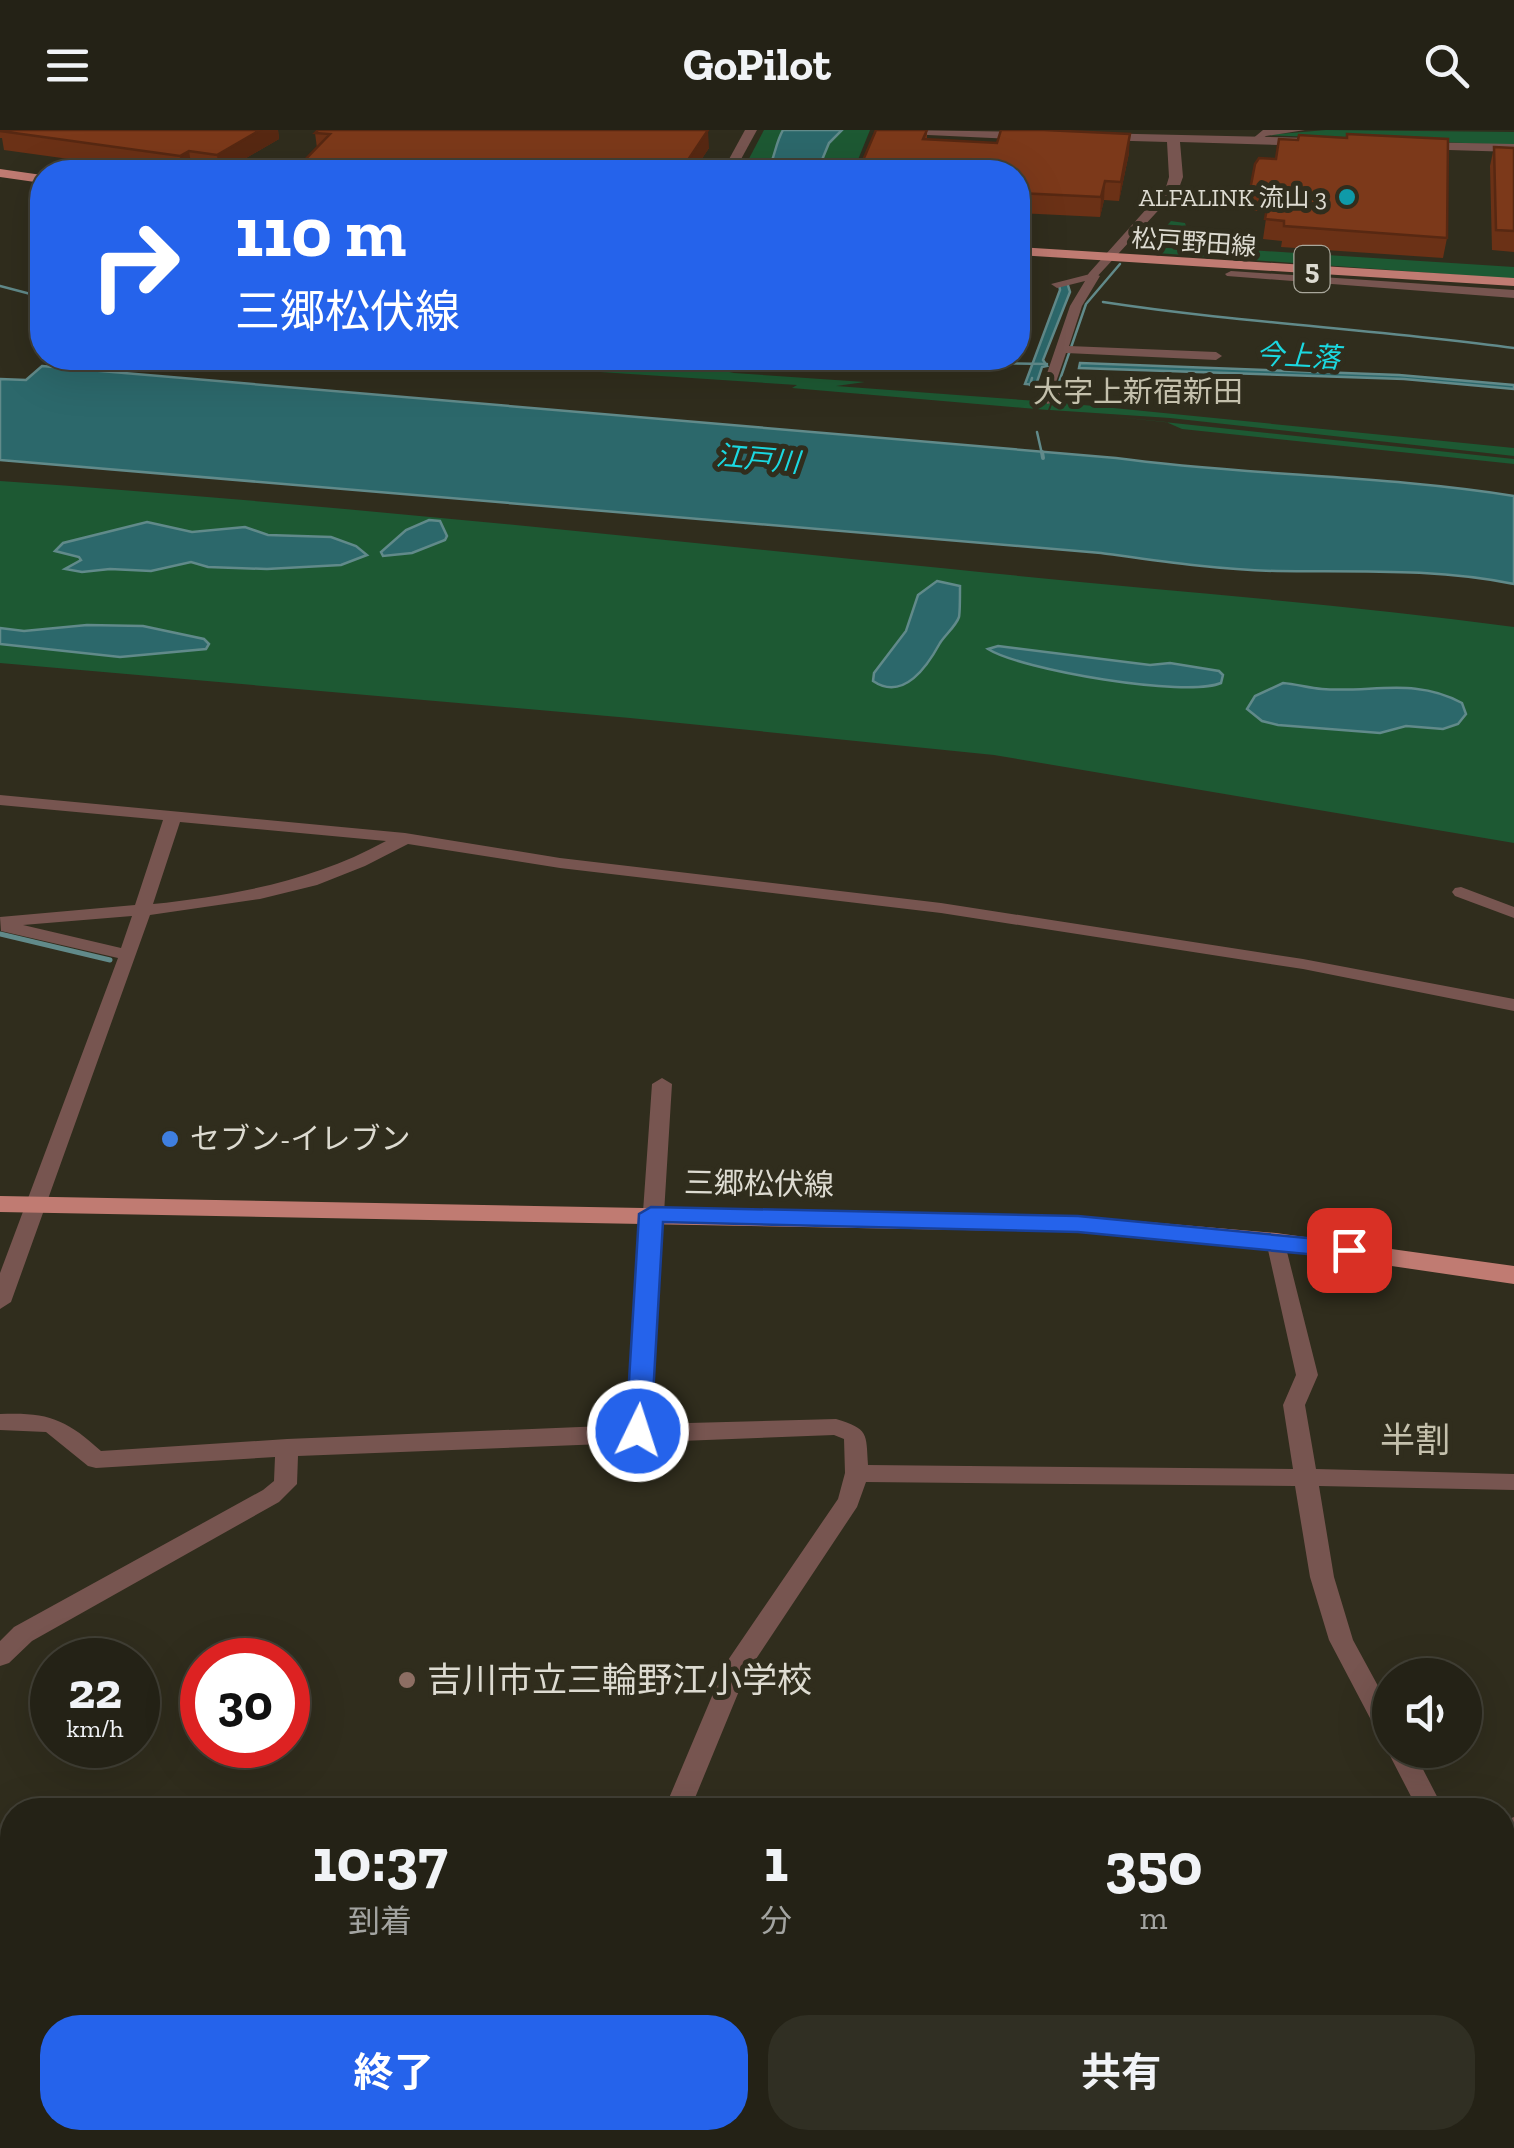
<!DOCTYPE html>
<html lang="ja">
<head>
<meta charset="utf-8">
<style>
	:root { --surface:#242216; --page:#302f23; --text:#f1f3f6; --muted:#a3a4a1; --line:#413f35; --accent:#2563eb }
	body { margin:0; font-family:"Zilla Slab","Noto Sans JP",serif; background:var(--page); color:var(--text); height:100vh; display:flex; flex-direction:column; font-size:38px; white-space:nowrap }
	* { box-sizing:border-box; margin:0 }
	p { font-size:32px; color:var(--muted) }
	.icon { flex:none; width:55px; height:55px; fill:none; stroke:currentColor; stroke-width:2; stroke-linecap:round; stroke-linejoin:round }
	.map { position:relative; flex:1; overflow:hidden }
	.sheet { position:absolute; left:0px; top:1668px; width:1515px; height:352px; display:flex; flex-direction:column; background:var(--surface); border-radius:40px 40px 0 0; box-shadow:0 10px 40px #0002,0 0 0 2px var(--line) }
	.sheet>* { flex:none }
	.top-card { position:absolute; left:30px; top:30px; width:1000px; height:210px; border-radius:40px; box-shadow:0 10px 40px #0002,0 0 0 2px var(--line); background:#2563eb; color:#fff; overflow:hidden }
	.controls { position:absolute; left:1372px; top:1528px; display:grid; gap:20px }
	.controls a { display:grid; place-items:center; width:110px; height:110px; border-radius:50%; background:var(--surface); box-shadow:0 10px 40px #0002,0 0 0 2px var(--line); font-size:50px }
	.speed { position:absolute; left:30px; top:1508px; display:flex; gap:20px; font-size:50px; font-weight:700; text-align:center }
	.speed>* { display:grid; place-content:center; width:130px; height:130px; border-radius:50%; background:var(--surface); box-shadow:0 10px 40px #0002,0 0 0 2px var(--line); line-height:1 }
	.speed small { font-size:25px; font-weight:400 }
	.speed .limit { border:15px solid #d22; background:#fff; color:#111 }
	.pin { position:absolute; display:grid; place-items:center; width:85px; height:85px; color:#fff; margin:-42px; border-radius:20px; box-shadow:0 5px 15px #0006 }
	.me { position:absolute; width:110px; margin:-55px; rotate:4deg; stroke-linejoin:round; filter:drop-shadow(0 0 8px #0008) }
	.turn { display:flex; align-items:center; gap:35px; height:210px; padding:0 40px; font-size:45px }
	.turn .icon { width:130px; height:130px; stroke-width:2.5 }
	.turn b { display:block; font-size:70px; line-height:85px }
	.eta { display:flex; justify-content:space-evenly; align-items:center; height:170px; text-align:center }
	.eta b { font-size:60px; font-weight:700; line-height:70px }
	.cta { display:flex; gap:20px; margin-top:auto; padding:20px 40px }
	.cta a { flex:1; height:115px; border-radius:40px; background:var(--accent); color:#fff; font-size:40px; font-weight:700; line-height:115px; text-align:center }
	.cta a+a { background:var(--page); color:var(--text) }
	header { display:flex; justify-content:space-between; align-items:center; height:130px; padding:0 40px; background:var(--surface); font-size:45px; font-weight:700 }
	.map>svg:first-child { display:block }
	.green { fill:#1d5933 }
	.water { fill:#2c686b; stroke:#618a8a; stroke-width:2.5 }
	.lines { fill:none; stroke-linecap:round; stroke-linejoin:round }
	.stream-far3 { stroke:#618a8a; stroke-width:2.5 }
	.stream-far2 { stroke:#618a8a; stroke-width:4 }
	.stream-far1 { stroke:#618a8a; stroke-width:5 }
	.stream { stroke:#618a8a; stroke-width:6 }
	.minor { fill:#775550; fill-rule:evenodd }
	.tertiary { fill:#775550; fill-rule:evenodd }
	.primary { fill:#c07b72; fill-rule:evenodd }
	.wall { fill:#6b3116 }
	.shaded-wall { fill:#572812 }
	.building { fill:#7c391a; stroke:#572812; stroke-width:2.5 }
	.route { fill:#2563eb; stroke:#184099; stroke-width:2.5 }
	.culture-dot { fill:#0f9aa8; stroke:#302d1d; stroke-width:4 }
	.shop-dot { fill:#3f7fe0; stroke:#302d1d; stroke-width:4 }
	.education-dot { fill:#8d6e63; stroke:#302d1d; stroke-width:4 }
	.labels { text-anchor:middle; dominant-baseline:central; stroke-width:10; stroke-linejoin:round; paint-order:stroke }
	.far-poi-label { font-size:25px; fill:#dddbd1; stroke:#302d1d; text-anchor:end }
	.far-street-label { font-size:25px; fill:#dddbd1; stroke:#302d1d }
	.shield { fill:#302d1d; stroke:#a9a79b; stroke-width:2.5 }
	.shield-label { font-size:28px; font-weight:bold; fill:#dddbd1 }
	.far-water-label { font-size:28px; font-style:italic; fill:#1bd8e0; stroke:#302d1d }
	.far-quarter-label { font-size:30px; fill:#c4c0ac; stroke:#302d1d }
	.poi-label { font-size:30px; fill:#dddbd1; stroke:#302d1d; text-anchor:start }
	.street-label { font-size:30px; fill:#dddbd1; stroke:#302d1d }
	.quarter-label { font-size:35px; fill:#c4c0ac; stroke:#302d1d }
	.near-poi-label { font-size:35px; fill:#dddbd1; stroke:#302d1d; text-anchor:start }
</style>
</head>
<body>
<header><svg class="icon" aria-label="menu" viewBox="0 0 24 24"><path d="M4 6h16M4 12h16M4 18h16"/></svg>GoPilot<svg class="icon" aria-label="search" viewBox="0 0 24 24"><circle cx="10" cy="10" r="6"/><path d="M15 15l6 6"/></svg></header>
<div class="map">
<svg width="1514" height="2018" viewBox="0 0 1514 2018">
	<rect width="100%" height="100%" fill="#302d1d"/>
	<g class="green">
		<polygon points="764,0 870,0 853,42 742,42"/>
		<polygon points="1326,0 1514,2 1514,15 1266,5"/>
		<polygon points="1171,91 1185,93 1187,99 1173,96 1166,99 1162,112 1171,115 1514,137 1514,149 1143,122"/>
		<polygon points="389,228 667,228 734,243 865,252 836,256 1051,272 1048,280 792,258 797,255"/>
		<polygon points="1053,272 1514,318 1514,326 1170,288 1050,280"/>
		<polygon points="1098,285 1514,329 1514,334 1182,299 1166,292"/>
		<path d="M0 351C318 373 634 407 951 439 1139 459 1327 472 1514 497V713L994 625 630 588 0 533Z"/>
	</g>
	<g class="water">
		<path d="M783 0H842L829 13 817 42H767C775 28 775 14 783 0Z"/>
		<polygon points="1067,152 1070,162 1043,230 1047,236 1042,237 1036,255 1025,254 1060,160 1059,154"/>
		<polygon points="1080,233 1399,245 1514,255 1514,259 1404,249 1079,238"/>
		<path d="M42 236 1116 328C1248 346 1382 345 1514 366V454C1436 438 1356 442 1277 441 1218 440 1159 431 1101 423L0 330V249L26 250Z"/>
		<polygon points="429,390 440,391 447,406 445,410 412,423 383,426 381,422 406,400"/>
		<polygon points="147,392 192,402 245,397 268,405 331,407 356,416 367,425 341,435 267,439 208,437 191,432 151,441 110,439 82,442 65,439 81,430 79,427 55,421 63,413"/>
		<path d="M937 451 960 456C960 461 960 482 959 487 956 496 945 505 940 513 928 535 904 572 873 551L874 543 906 501 918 465Z"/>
		<polygon points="87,495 143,496 204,509 209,514 206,519 120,527 0,514 0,498 24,501"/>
		<path d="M998 516 1150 535 1170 533 1219 541 1223 545 1221 553C1186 568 1021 540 988 519Z"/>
		<path d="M1283 553C1296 554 1309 558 1322 559 1372 563 1415 547 1462 573L1466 584 1458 594 1443 599 1406 596 1380 603 1278 595 1262 591 1247 579 1255 566Z"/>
	</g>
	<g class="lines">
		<g class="stream-far3">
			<polyline points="0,156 42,167"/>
			<path d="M1103 172C1240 193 1377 199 1514 218"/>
			<polyline points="692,228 1047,234"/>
			<polyline points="1032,248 1030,255 1057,258 1086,174 1120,134"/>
			<polyline points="1037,302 1042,324"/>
		</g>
		<polyline class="stream-far2" points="1042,322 1043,328"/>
		<polyline class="stream-far1" points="0,804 110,830"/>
		<polyline class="stream" points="1502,1909 1514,1906"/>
		<g class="minor">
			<polygon points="1305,0 1266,6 1256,13 1251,10 1263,0"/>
			<polygon points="1231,141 1514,160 1514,168 1227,146 1225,144"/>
			<polygon points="1094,143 1100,146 1082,176 1069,216 1216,222 1222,226 1216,230 1066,223 1055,255 1060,265 1058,271 1047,274 1043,255 1070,176 1085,151 1057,158 1051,154"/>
			<path d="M0 665 405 703 560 728 941 773 1303 829 1514 869V881L1303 839 941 783 560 738 408 714 365 736 317 755 260 769 150 785 11 1172 0 1179V1143L118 828 1 801 0 787 135 775 163 690 0 675ZM180 692 386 711C313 751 236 765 153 774ZM132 786 121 818 23 795Z"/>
			<polygon points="1461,757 1514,777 1514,788 1455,766 1452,762 1455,758"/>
			<path d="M662 948 672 954 651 1294 836 1289C869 1299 866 1303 868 1335L1293 1339 1283 1275 1296 1245 1266 1111 1276 1104 1283 1106 1318 1245 1305 1275 1316 1339 1514 1344V1360L1319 1356 1334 1447 1353 1510 1390 1578V1612L1381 1609 1329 1510 1310 1447 1295 1356 866 1352 857 1377 746 1544 690 1680H664L726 1533 838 1369 845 1343 844 1309 834 1305 298 1326 297 1354 279 1372 32 1511 9 1533 0 1536V1511L14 1497 263 1360 274 1351 275 1327 96 1338 88 1336 46 1302 0 1300V1284C48 1282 66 1289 101 1321L287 1309 628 1295 652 954Z"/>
			<polygon points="1390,1614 1390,1620 1413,1620 1444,1680 1418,1680 1387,1620"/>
			<polygon points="1514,1687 1514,1713 1502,1718 1502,1692"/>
			<polygon points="1502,1801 1514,1809 1514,1847 1502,1841"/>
			<polygon points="563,2008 593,2008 592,2018 562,2018"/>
			<polygon points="1005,2008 1035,2008 1036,2018 1006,2018"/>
			<polygon points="1455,2008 1485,2008 1487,2018 1457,2018"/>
		</g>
		<g class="tertiary">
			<polygon points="745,0 757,0 734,42 722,42"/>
			<polygon points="901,0 1032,2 1038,6 1032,10 907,4"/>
			<polygon points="1092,3 1312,8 1318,12 1312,16 1180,12 1183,47 1179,58 1094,150 1087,146 1089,143 1166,57 1169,47 1167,12 1097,10 1091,6"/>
			<polygon points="1412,12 1514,14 1514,22 1417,19 1411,15"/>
			<polygon points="0,1737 12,1738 12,1766 0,1765"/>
			<polygon points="1514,1914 1514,1946 1502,1949 1502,1917"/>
		</g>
		<g class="primary">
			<polygon points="0,39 42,45 42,53 0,47"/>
			<polygon points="1018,117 1514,148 1514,156 1018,125"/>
			<polygon points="0,1066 1078,1086 1276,1103 1514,1136 1514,1154 1276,1119 1078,1102 0,1082"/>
		</g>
	</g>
	<g class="wall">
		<polygon points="0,0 278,0 279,9 222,42 192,40 188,42 163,42 4,20 2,8 0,8"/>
		<polygon points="927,0 927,9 1129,23 1119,71 1104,70 1100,87 1018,83 1018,42 858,42"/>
		<polygon points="315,3 709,18 693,42 300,42 300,35 317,18"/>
		<polygon points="1347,8 1447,108 1443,128 1281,117 1282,111 1263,109 1267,82 1248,80 1250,60 1276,29 1298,10"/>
		<polygon points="1494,17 1514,18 1514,122 1492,120 1490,36"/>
	</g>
	<g class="shaded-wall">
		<polygon points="260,0 278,0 279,9 222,42 219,42 217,25"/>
		<polygon points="708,0 709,18 693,42 680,42"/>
		<polygon points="1130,4 1129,23 1119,71 1121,52"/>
		<polygon points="189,21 192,40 182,42 180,26"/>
		<polygon points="1105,51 1104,70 1100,87 1101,67"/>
	</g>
	<g class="building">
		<polygon points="3,0 260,0 217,25 189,21 180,26 0,1"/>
		<polygon points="318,0 708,0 680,42 413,42 300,35 330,4 315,3"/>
		<polygon points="876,0 927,0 923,9 997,13 1001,0 1044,0 1130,4 1121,52 1105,51 1101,67 1018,63 1018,42 858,42"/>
		<polygon points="1347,4 1448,9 1447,108 1284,96 1284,91 1265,89 1270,63 1250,60 1255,34 1259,28 1276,29 1279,9 1298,10 1299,5 1347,8"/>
		<polygon points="1494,17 1514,18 1514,101 1496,100"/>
	</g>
	<polygon class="route" points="651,1077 1078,1086 1349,1112 1361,1120 1349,1128 1078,1102 663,1092 651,1301 648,1307 629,1307 626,1301 639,1084"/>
	<circle class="culture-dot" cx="1347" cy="67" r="10"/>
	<circle class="shop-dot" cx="170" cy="1009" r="10"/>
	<circle class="education-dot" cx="407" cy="1550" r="10"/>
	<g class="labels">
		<g class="far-poi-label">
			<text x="1327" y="67">ALFALINK 流山 3</text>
		</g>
		<g class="far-street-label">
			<text transform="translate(1194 112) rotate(4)">松戸野田線</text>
		</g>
		<rect class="shield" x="1294.5" y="116" width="35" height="46" rx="8"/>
		<g class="shield-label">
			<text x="1312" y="139">5</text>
		</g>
		<g class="far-water-label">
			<text transform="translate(1298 226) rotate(3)">今上落</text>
			<text transform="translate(758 329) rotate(5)">江戸川</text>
		</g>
		<g class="far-quarter-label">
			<text x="1138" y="262">大字上新宿新田</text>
		</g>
		<g class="poi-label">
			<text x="190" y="1009">セブン-イレブン</text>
		</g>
		<g class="street-label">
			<text transform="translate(759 1054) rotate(1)">三郷松伏線</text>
		</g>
		<g class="quarter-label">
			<text x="1415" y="1310">半割</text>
		</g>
		<g class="near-poi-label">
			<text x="427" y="1550">吉川市立三輪野江小学校</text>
		</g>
	</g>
</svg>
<div class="controls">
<a><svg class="icon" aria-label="sound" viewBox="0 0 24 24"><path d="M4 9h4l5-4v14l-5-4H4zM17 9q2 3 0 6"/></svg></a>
</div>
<div class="speed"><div>22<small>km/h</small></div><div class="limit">30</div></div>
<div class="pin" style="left:1349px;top:1120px;background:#d93025"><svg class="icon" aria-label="arrive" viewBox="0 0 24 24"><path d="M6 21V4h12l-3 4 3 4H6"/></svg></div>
<svg class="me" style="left:638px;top:1301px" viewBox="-20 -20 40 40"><circle r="17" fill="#2563eb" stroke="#fff" stroke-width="3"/><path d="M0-11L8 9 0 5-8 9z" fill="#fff"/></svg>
<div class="top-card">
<div class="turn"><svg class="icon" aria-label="right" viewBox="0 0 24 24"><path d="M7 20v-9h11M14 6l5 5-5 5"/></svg><div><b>110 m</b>三郷松伏線</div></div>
</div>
<section class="sheet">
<div class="eta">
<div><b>10:37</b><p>到着</p></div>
<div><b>1</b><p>分</p></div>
<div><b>350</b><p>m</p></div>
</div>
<div class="cta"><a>終了</a><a>共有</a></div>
</section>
</div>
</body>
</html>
